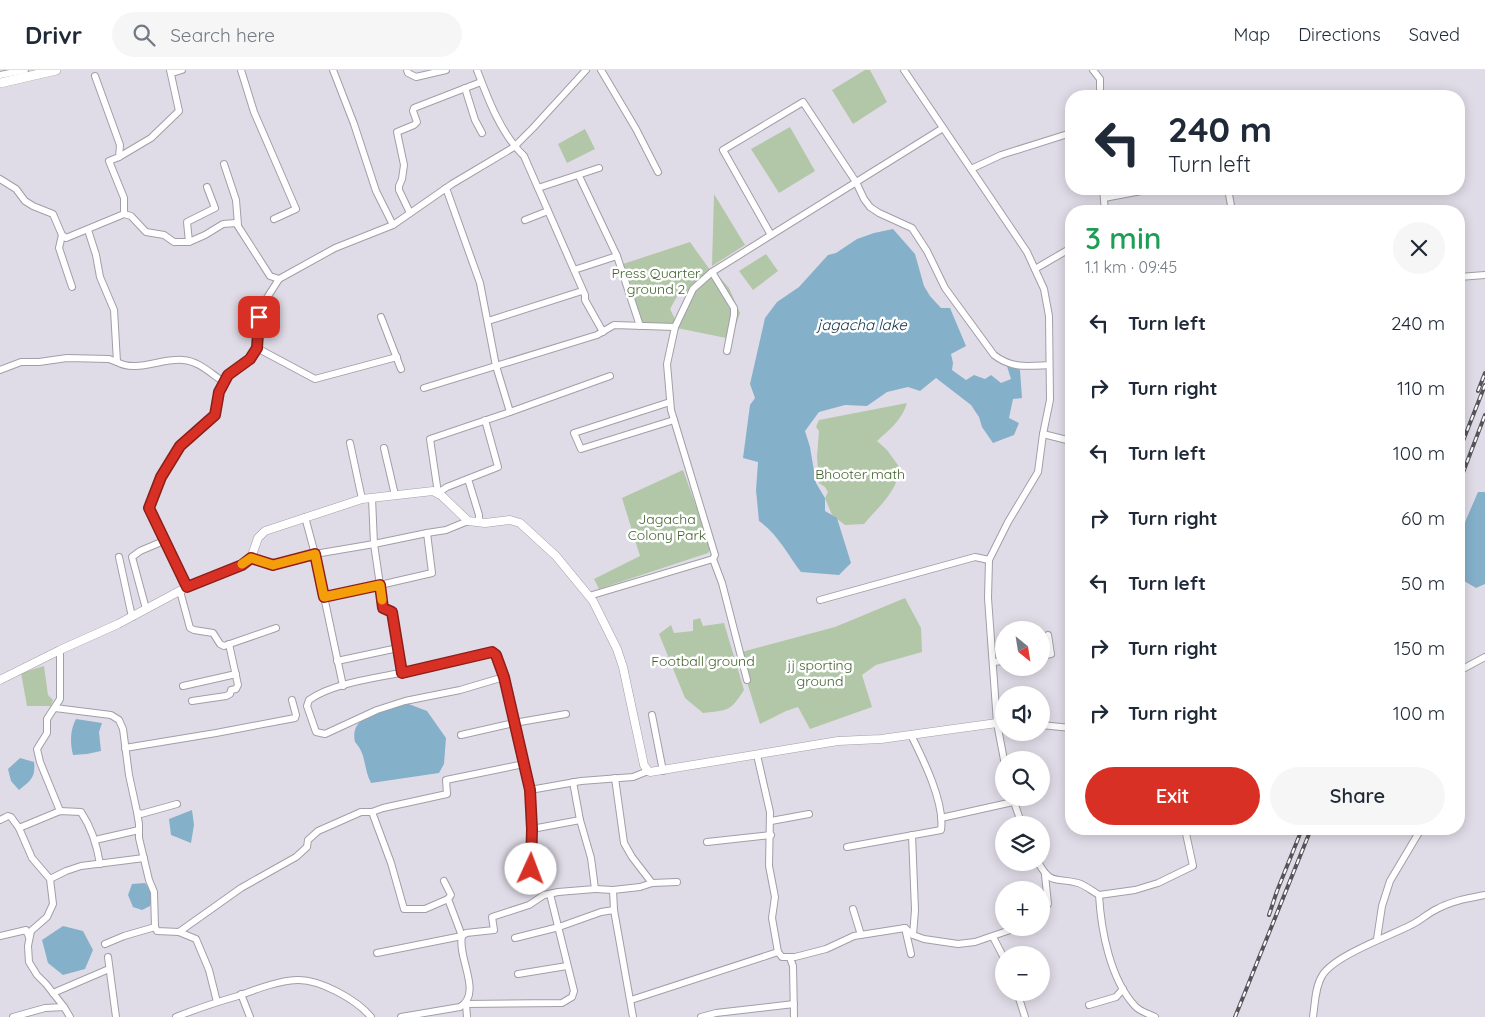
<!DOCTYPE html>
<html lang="en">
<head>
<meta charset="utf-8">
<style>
	:root { --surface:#fff; --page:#f6f6f7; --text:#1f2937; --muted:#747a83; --line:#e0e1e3; --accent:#d93025 }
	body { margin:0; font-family:Quicksand,sans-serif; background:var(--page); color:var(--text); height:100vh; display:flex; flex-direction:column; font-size:19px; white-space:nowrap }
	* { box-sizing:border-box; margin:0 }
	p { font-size:16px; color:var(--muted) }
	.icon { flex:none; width:28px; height:28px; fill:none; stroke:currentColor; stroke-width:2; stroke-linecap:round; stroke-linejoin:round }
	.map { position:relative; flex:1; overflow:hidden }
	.details { position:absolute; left:1065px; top:135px; width:400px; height:630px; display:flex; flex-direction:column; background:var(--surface); border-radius:20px; box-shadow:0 2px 12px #0003 }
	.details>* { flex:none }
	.banner { position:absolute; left:1065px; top:20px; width:400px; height:105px; border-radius:20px; box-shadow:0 2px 12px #0003; background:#fff; color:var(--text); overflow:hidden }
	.needle { width:32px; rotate:150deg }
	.tools { position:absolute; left:995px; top:551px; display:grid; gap:10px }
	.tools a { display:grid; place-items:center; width:55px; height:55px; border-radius:50%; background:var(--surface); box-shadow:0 2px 12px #0003; font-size:25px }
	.pin { position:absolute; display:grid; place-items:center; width:42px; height:42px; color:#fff; margin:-21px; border-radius:10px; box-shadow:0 2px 8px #0006 }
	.me { position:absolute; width:55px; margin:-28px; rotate:2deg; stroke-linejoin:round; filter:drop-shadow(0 0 4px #0008) }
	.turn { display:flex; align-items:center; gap:18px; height:105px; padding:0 20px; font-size:22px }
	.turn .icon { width:65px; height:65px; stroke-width:2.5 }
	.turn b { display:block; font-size:35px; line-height:42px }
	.round { display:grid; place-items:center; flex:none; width:52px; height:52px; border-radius:26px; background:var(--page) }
	.headline { display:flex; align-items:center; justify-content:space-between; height:85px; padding:0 20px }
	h1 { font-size:30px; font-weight:600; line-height:38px; color:#1e9e55 }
	.action { display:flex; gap:10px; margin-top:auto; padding:10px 20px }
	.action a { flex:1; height:58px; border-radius:30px; background:var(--accent); color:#fff; font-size:20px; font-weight:600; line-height:58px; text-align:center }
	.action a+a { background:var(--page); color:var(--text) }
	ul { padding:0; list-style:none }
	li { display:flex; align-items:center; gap:15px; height:65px; padding:0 20px }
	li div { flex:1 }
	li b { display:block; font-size:19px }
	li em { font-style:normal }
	header { display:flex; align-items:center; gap:30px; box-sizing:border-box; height:70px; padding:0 25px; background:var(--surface); border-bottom:1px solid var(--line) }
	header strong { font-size:24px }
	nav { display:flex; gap:28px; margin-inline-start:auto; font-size:18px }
	.search { width:350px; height:45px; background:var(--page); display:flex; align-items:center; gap:12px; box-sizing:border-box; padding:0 18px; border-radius:28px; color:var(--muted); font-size:19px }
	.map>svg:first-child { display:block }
	.green { fill:#b1c7a7 }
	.water { fill:#85b0ca }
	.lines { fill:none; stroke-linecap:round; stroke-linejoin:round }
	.minor-casing { stroke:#a29ea8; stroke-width:8 }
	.major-casing { stroke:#a29ea8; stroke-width:9 }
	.highway-casing { stroke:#a29ea8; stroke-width:10 }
	.minor { stroke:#fff; stroke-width:6 }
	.major { stroke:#fff; stroke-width:8 }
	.highway { stroke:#fff; stroke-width:9 }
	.rail-casing { stroke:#56545a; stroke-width:4 }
	.rail { stroke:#fff; stroke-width:2; stroke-dasharray:5.5; stroke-linecap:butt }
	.route-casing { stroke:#8d1f18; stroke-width:12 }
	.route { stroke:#d93025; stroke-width:9 }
	.slow { stroke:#f59e0b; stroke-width:9 }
	.labels { text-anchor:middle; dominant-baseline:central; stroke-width:5; stroke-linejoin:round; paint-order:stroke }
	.park-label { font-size:14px; fill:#41632d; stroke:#fff }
	.water-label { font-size:15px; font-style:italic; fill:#0d3346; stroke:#fff }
</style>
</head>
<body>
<header>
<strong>Drivr</strong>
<div class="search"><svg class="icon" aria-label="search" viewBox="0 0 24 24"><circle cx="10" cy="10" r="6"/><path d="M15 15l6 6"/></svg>Search here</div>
<nav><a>Map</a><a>Directions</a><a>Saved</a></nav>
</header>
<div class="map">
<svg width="1485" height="947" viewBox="0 0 1485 947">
	<rect width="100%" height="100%" fill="#e0dce7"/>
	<g class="green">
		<polygon points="865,0 870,0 887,32 853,54 832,20"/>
		<polygon points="790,57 815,101 779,123 751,79"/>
		<polygon points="585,59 595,79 567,93 558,74"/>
		<polygon points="714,124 745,175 712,196"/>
		<polygon points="690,172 710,200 687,221 680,221 670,239 675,249 673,254 641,253 623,194"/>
		<polygon points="766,184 778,201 753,220 739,201"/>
		<polygon points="715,202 729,218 740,243 731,269 677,258 695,219"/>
		<path d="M907 333C902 350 890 359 877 371L887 380 900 398C897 422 879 436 864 454L845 455 832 445 825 428 828 422 825 417 819 413 817 387 819 361 816 357 819 350Z"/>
		<polygon points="683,400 711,477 708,483 599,519 594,509 640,486 622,428"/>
		<polygon points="905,528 921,558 922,582 876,595 862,605 872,637 810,659 798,637 786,641 760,654 738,583 835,557"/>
		<path d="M700 548 703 556 724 553 744 620C730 642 728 640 703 643L685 628 659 564 671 555 674 563 693 561V550Z"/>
		<polygon points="44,596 48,625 53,630 51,636 27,636 21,603"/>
	</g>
	<g class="water">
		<path d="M893 159 915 184 924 216 930 226 941 238H950L966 276 951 284 953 293 952 300 966 310 974 305 985 309 991 305 1001 313 1011 309 1006 293 1020 300 1022 328 1013 329 1009 348 1019 353 1014 365 993 373 982 357 979 347 971 335 936 308 920 321 908 317 887 322 867 336 845 335 819 342 805 361 810 377 816 413 825 428V441L837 448 851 493 839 505 801 502C788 485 777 463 759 451L756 420 758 392 743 388 750 335 755 328 750 314 765 248 777 232 799 217 828 185 836 183 857 169 874 163Z"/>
		<polygon points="1478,422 1485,422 1485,514 1476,518 1459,508 1459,466"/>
		<path d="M406 633 427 641 446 668 444 694 439 703 371 713C363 698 367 685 355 672 354 668 354 663 355 660 359 644 392 637 406 633Z"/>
		<path d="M76 649 102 653 99 662 101 681 87 684 73 685C70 673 70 660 76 649Z"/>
		<path d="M20 688 34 692C36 708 30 711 19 720L11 711 8 699Z"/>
		<polygon points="192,740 194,755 191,773 171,765 169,749"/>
		<polygon points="145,813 153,824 150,836 142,840 133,837 128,825 132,814"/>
		<polygon points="63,856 83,861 93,880 85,899 63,905 48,893 42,870"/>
	</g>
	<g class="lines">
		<g class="minor-casing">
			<g id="minor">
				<polyline points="241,0 254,42 296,139 274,149"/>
				<polyline points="333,0 354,54 376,121 393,155"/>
				<polyline points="407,0 408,3 416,7 446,0"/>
				<path d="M477 0C488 29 501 64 524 86L574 200 617 186 640 256"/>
				<polyline points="601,0 636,59 658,102"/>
				<polyline points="904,0 1027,182 1044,219 1049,246 1050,330 1043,364 1071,371"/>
				<polyline points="1093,0 1100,9 1100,26"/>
				<polyline points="172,3 182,0"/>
				<polyline points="0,5 25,0"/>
				<polyline points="95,6 120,75 119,87 109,91 124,128 124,144"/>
				<polyline points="465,18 475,50 482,63"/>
				<polyline points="119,87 151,68 179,41 170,0"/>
				<polyline points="224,94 236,130 238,155"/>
				<polyline points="971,99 1001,85 1071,63"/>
				<polyline points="579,106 617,186"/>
				<polyline points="0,109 16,119 25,131 33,136 53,144 62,165 66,168 124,144 131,146 146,162 164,165 174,172 189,172 205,165 223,154 236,153 270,206 279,209"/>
				<polyline points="446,118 480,213 496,296 510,342 430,369 438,423 447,417 498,397 485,350"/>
				<polyline points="538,118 599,98"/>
				<polyline points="1103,119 1105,141"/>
				<polyline points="1228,119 1232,141"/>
				<polyline points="1104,128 1152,119"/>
				<polyline points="410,143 399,120 399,116 402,109 404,95 397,62 414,55 417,52 413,41 414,38 481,12"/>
				<polyline points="525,150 548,141"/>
				<path d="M88 160 96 185 100 207 114 240 117 292C136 303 161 288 183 290 199 291 211 304 224 312"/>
				<polyline points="62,165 59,178 72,217"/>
				<path d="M771 165 723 80 803 32 856 112 864 129 870 137 879 143 912 158 927 181 945 218 994 285C1012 299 1028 296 1049 295"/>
				<polyline points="189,172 187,152 215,138 207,117"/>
				<polyline points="1035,199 1071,178"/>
				<polyline points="574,200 585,225 585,230 603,262"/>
				<polyline points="712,202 734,238 734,245 727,281"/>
				<polyline points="1459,207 1485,205"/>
				<polyline points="381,247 401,299"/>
				<polyline points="488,251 582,221"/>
				<polyline points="257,278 315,309 397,287"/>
				<polyline points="0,300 21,292 39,292 67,288 109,289 117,292"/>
				<polyline points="424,318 597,265 614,255 675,257"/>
				<polyline points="670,332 574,363 581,379 674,350"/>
				<polyline points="510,342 610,306"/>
				<polyline points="350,373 362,429"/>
				<polyline points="384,378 395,425"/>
				<polyline points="468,409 479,445 479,452"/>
				<polyline points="305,447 315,484 343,616"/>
				<polygon points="427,463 432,503 380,515 374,474"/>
				<polyline points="427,463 446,460 468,451"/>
				<polyline points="119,487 132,547"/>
				<polyline points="251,488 273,495 315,484 374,474 372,428"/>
				<polyline points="713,489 722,513 747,610"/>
				<polyline points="187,517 149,438 161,407 180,376 215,345 219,322 227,305 250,289 257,278 259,247 265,231 279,209 335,178 393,155 452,114 514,77 533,58 586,0"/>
				<polyline points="180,521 190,558 194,560 213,563 220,574 224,576 276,558"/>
				<polyline points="589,526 713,489 715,485 671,340 667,294 675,257 693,219 712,202 943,58"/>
				<polyline points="324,527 380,515 383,538 392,542 402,603"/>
				<polyline points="820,530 975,487 989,490"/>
				<polyline points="146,539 132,487 140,481 166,470"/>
				<polyline points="1041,586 1051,584 1048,565"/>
				<polyline points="337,591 398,578"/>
				<polyline points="993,592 1004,591"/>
				<polyline points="1459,601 1485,587"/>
				<path d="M504 607 460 620 405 631 377 640 325 664 316 662 307 636 309 630C332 613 377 608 405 602 434 596 463 589 492 582L496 585 504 607 530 720"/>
				<polyline points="183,616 236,604"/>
				<polyline points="192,631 226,626 230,624 231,620 236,619 238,615 229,574"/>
				<polyline points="55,638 111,645 119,650 123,659 129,705 137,742 141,744 177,734"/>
				<polyline points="652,645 663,701"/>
				<polyline points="997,655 1004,651"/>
				<polyline points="1041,655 1071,658"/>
				<polyline points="461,665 514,653 566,644"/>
				<polyline points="125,678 216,663 295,648 296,645 292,630"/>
				<polyline points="757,685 770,742 769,796 775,827 772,848 778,882 782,887 795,887 826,879 854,866 905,858 913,865 924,869 958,874 975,872 1016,858"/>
				<polyline points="1004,690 997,653 988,528 989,490 1008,452 1038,402 1043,364"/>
				<polyline points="615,708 624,773 632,787 652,813"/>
				<polyline points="573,712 580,750 532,759 530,720 581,711 633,707 648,701"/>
				<polyline points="1013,729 1022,755"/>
				<polyline points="60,741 40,692 37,679 47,663 47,649 60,629 60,580"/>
				<polyline points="137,742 139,754 139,768 149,810 154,822 155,857 157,861 179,862 196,869 209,900 217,932"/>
				<polyline points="372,742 391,793 404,839 425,839 448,829 462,866 377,883"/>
				<polyline points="941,748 1013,732"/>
				<polyline points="0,750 8,746 11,747 19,758 32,788 50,809 53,834 47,847 31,861 28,876 29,892 37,905 46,914 64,937"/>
				<polyline points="771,751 809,744"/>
				<path d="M19 758 60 741 81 742C91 757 97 775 100 794"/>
				<polyline points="912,765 915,840 913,865"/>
				<polyline points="95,770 139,760"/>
				<polyline points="707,772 771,765"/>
				<path d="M847 777 941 760C945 733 923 689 911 665"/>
				<path d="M1038 792C1051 816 1056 807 1078 813 1085 815 1092 821 1099 825 1101 860 1110 909 1135 936 1139 941 1149 944 1155 947"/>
				<polyline points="531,799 532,759"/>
				<polyline points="50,809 66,801 81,796 144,788"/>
				<polyline points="444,811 451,825 448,829"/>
				<polyline points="595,819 613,820 640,817 652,813 677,812"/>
				<polyline points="613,820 614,840 633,947"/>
				<polyline points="1099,825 1135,820 1158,813 1193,796 1185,759"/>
				<polyline points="853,839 861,865"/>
				<polyline points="1041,842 1048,834 1045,805"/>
				<polyline points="905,858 911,884"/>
				<polyline points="179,862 241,818 296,787 307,777 308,770 318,761 361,742 372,742 383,738 447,724 446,710 524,694"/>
				<polyline points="0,866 26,860 29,867"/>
				<polyline points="993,867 1004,888"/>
				<polyline points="515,868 559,857 601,842 614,840"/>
				<polyline points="1377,869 1382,836 1390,811 1421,759"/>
				<polyline points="105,874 124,866 155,857"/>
				<polyline points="108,887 116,947"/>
				<polyline points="790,888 793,896 794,947"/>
				<polyline points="518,904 567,896"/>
				<polyline points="1017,922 1025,947"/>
				<polyline points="53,923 109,899"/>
				<polyline points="241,924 250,947"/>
				<polyline points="631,930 778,882"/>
				<polyline points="1089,935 1116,927 1123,919"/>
				<polyline points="13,947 45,938 64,937 70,947"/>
				<path d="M176 947C196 939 217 932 238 926 257 919 277 911 297 910 320 909 357 930 371 947"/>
				<path d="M401 947 460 937C483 923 457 888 462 866L466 863 494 860 492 847 529 835 544 825 558 822 595 819 591 788 580 750"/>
				<polyline points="467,947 466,934 562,933 572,927 574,921 550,824"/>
				<polyline points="701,947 716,943 794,934"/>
				<path d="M1313 947C1315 934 1315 917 1322 906 1333 886 1390 866 1411 855 1420 851 1428 843 1437 839 1451 831 1469 828 1485 825"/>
			</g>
		</g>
		<g class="major-casing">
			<polyline id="major" points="0,610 60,580 118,554 187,517 242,495 251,488 258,468 265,461 362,429 433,421 442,426 468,451 485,453 510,450 520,453 556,486 593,531 617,579 623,597 644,695 648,701 650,702 838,671 881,669 997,653"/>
		</g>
		<g class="highway-casing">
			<polyline id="highway" points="0,13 56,0"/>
		</g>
		<use href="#minor" class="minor"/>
		<use href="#major" class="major"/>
		<use href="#highway" class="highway"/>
		<g class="rail-casing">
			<g id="rail">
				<polyline points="1478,321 1485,303"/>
				<polyline points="1459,381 1485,315"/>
				<polyline points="1459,413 1485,345"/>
				<polyline points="1269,845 1277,821 1302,759"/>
				<polyline points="1235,947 1311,759"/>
			</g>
		</g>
		<use href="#rail" class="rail"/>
	</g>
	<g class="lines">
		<g class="route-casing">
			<polyline id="route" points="259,247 257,278 250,289 228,305 219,322 215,345 180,376 161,407 149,438 187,517 242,495 251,488 273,495 315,484 324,527 380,515 383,538 392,542 402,603 492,582 496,585 504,607 530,720 532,759 531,799"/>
		</g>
		<use href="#route" class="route"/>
		<polyline class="slow" points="242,494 251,488 273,495 315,484 324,527 380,515 382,530"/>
	</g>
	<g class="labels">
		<g class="park-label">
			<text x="656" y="203">Press Quarter<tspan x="656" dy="16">ground 2</tspan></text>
			<text x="860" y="404">Bhooter math</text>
			<text x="667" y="449">Jagacha<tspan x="667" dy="16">Colony Park</tspan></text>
			<text x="703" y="591">Football ground</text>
			<text x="820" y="595">jj sporting<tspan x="820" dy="16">ground</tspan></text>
		</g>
		<g class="water-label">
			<text x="862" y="254">jagacha lake</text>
		</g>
	</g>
</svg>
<div class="tools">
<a><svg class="needle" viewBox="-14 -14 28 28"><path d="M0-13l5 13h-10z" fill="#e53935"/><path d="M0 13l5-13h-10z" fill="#747a83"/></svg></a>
<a><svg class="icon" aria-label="sound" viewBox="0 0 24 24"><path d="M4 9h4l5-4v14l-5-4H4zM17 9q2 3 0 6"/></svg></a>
<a><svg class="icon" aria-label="search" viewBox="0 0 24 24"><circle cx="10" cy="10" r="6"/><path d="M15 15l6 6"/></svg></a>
<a><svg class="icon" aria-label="layers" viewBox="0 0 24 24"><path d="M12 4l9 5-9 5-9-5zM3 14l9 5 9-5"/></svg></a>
<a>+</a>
<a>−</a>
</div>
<div class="pin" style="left:259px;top:247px;background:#d93025"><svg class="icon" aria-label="arrive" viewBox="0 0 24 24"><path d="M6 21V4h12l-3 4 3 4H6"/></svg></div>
<svg class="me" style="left:531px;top:799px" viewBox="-20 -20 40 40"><circle r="19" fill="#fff"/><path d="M0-13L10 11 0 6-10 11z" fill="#d93025"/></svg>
<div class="banner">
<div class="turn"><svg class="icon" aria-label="left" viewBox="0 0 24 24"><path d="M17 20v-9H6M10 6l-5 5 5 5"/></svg><div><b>240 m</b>Turn left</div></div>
</div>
<section class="details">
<div class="headline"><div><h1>3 min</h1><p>1.1 km · 09:45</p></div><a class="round"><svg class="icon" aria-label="close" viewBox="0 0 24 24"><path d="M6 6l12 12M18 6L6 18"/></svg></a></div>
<ul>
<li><svg class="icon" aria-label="left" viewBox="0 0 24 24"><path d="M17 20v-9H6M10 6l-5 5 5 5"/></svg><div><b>Turn left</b></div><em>240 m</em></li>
<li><svg class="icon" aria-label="right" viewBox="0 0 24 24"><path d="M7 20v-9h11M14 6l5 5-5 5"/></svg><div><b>Turn right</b></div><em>110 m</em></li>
<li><svg class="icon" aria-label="left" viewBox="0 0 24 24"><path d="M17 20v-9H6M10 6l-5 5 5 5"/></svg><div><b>Turn left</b></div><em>100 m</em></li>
<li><svg class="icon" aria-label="right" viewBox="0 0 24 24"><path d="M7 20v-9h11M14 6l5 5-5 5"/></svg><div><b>Turn right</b></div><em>60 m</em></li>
<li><svg class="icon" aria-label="left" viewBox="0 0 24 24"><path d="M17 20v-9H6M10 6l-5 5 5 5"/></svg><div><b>Turn left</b></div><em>50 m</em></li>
<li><svg class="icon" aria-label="right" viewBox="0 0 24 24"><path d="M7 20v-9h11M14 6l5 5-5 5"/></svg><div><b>Turn right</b></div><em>150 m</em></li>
<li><svg class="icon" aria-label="right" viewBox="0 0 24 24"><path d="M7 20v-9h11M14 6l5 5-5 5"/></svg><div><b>Turn right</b></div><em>100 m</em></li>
</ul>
<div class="action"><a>Exit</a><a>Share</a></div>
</section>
</div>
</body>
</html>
